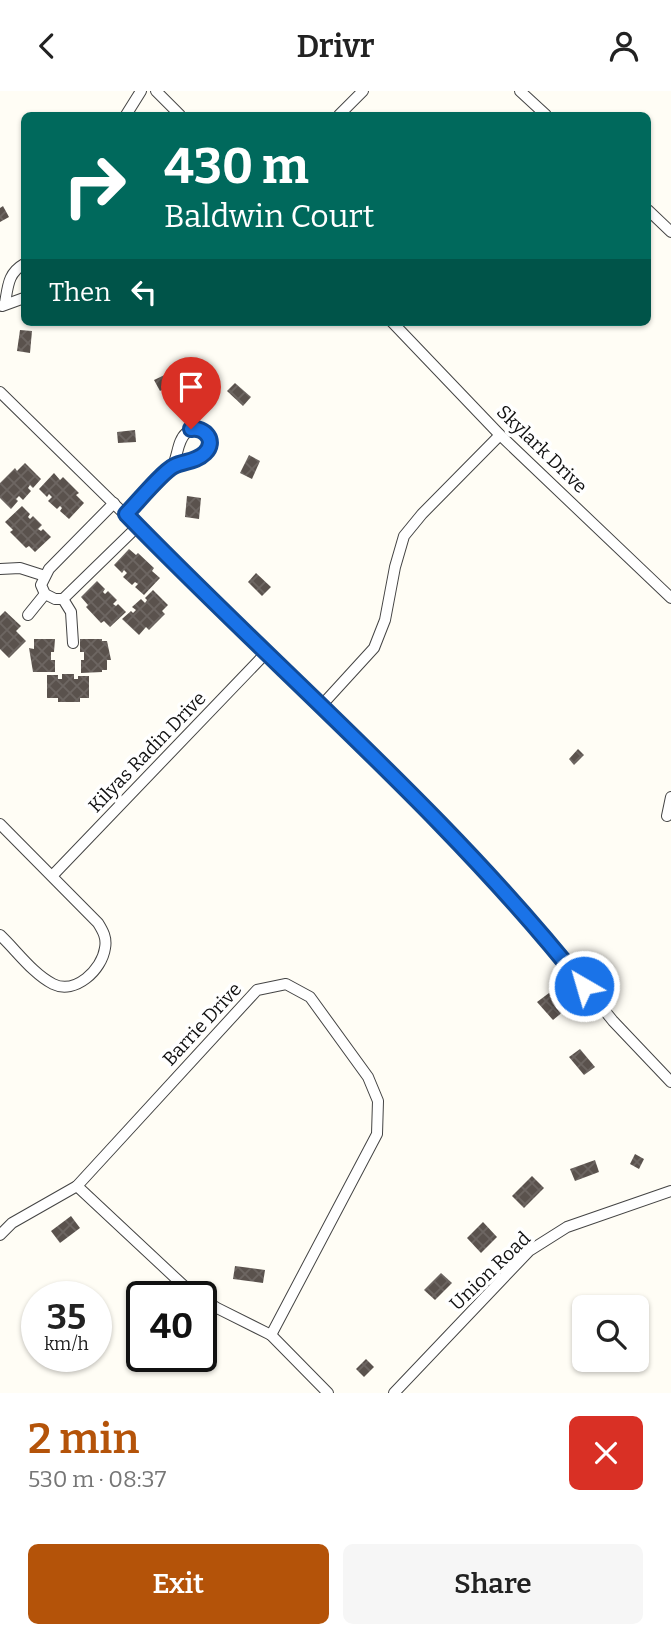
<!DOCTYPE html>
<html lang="en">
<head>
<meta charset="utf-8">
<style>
	:root { --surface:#fff; --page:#f6f6f6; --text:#222; --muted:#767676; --accent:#b45309 }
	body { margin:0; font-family:Bitter,serif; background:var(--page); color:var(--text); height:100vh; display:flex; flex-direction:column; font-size:26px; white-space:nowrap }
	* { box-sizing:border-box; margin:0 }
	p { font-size:23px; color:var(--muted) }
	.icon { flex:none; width:38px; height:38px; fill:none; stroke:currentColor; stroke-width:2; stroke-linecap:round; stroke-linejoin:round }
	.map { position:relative; height:1302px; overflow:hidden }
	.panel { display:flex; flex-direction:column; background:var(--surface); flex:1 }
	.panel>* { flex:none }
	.hud { position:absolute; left:21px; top:21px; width:630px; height:214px; border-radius:10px; box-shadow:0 2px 5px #0004; background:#00695c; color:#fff; overflow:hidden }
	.controls { position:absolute; left:572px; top:1204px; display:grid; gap:14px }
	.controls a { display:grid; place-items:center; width:77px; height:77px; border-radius:10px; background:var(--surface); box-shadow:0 2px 5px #0004; font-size:35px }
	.speed { position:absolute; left:21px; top:1190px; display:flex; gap:14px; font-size:35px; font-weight:700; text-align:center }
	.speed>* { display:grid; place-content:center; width:91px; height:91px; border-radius:50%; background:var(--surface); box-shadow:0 2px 5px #0004; line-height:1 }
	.speed small { font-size:18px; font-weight:400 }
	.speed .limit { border:4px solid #111; border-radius:10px; background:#fff; color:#111 }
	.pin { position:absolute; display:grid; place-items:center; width:60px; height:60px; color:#fff; margin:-72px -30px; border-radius:50% 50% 50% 0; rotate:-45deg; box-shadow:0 0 7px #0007 }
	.pin .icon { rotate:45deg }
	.me { position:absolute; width:77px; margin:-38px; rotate:322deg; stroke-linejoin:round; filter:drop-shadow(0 0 5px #0008) }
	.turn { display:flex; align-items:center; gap:24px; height:147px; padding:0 28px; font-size:32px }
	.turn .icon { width:91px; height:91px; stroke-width:2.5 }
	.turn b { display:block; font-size:49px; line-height:60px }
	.then { display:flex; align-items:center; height:66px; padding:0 28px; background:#0003; gap:14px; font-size:26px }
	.round { display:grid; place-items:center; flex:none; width:74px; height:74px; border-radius:10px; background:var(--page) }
	.summary { display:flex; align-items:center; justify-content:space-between; height:119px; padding:0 28px }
	h1 { font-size:42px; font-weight:600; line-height:52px; color:var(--accent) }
	.cta { display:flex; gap:14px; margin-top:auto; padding:14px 28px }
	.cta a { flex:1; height:80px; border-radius:10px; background:var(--accent); color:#fff; font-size:28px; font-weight:600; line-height:80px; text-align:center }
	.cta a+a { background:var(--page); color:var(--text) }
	header { display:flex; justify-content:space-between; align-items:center; height:91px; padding:0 28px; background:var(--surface); font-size:32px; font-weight:600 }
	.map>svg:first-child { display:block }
	.building { fill:url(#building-cross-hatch) }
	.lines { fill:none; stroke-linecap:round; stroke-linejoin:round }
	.minor-casing { stroke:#444; stroke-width:12 }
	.minor { stroke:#fff; stroke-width:10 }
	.route-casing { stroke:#114b97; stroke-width:18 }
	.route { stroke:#1a73e8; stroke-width:12 }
	.labels { text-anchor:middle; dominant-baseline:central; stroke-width:7; stroke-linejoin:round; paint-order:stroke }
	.street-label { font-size:19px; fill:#111; stroke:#fff }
</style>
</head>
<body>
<header><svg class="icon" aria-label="back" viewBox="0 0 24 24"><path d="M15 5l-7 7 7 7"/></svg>Drivr<svg class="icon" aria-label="person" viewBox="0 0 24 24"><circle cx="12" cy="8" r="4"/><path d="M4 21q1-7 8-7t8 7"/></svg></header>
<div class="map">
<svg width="671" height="1302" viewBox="0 0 671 1302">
	<defs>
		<pattern id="building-cross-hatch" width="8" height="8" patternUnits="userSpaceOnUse" patternTransform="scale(1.75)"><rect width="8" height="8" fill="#5a524d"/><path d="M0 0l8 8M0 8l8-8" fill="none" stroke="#6d6662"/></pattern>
	</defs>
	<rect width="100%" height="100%" fill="#fffdf5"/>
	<g class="building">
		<polygon points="3,115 9,126 0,131 0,117"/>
		<polygon points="20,239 32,240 30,262 17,260"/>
		<polygon points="173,280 178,291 160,300 154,289"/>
		<polygon points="235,292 251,306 243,315 227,300"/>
		<polygon points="135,339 136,351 118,352 117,341"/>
		<polygon points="249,364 260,370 252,388 240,382"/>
		<polygon points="25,372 41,388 33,397 30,394 28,397 31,400 23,409 19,405 16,408 18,410 11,418 0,407 0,392 15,377 17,380"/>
		<polygon points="54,382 60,389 63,386 79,402 76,404 84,412 69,428 60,420 62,417 60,415 57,418 48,410 52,406 49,403 47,406 39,398"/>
		<polygon points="187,405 201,407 199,428 185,426"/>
		<polygon points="22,415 30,423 28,426 30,428 33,425 42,434 38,438 41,440 43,438 51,446 35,461 29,455 26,457 10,441 13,439 5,431"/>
		<polygon points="129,458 136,464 138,462 154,477 152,480 160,487 144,504 135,496 138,493 135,491 132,494 123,486 127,482 124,479 122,482 114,474"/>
		<polygon points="256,482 271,496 262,505 248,491"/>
		<polygon points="97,490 105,498 103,501 105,503 108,500 117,509 113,513 116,515 118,513 126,521 110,536 104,530 101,532 86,516 88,514 81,506"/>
		<polygon points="153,499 168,514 162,520 165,523 149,539 146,536 139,544 122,528 131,520 133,522 136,519 132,516 141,508 145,512 147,509 145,507"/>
		<polygon points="5,520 21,535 16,540 26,550 9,567 0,558 0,525"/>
		<polygon points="34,548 55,548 54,561 51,561 51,569 55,569 55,581 33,581 29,557 34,558"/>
		<polygon points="80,548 102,548 102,550 107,550 111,569 107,569 107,579 102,579 102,581 81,582 81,569 84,569 84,561 80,561"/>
		<polygon points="62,583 74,583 74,588 78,588 78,585 89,585 89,607 80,607 80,611 58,611 58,607 47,607 47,584 58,584 58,588 62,588"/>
		<polygon points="578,658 584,664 574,674 569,668"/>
		<polygon points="549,902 564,920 553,929 537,911"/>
		<polygon points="580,958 595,976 584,984 569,966"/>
		<polygon points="635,1063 644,1068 639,1078 630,1073"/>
		<polygon points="595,1069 599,1081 575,1090 570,1078"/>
		<polygon points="532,1085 544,1097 524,1117 512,1105"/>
		<polygon points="71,1125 80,1137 60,1152 51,1140"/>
		<polygon points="483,1131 497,1146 481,1162 467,1147"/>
		<polygon points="235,1175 265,1179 263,1192 233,1188"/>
		<polygon points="441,1182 452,1192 435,1209 424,1199"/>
		<polygon points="366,1268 374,1276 364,1286 356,1278"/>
	</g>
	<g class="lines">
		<g class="minor-casing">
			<g id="minor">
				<polyline points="156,0 180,24"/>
				<polyline points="520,0 546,24"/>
				<polyline points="126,24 141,0"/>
				<polyline points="339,24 363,0"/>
				<polyline points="648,119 671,141"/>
				<path d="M5 212C8 195 8 182 24 173"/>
				<polyline points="2,215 24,207"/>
				<polyline points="392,231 500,344 671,507"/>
				<polyline points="0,301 417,710 505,802 544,845 613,930 671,991"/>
				<polyline points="114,412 49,478 41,494 45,503 55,508 63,508 138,435"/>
				<path d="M126 423C139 409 161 392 172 376 178 366 177 350 186 342 202 327 219 351 202 364 194 371 182 373 172 376"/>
				<polyline points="0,478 20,477 45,485"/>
				<polyline points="63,508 71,521 73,552"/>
				<polyline points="28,524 45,503"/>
				<polyline points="321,615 374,557 385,529 395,476 404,445 422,423 500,344"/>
				<polyline points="667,725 671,706"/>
				<path d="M0 733 98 832C103 840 107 847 105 857 102 879 75 904 53 893 33 883 16 859 0 844"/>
				<polyline points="53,784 266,562"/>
				<polyline points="77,1095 184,1195 200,1206"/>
				<polyline points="0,1144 12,1132 77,1095 257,899 286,893 310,906 368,986 378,1010 377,1043 271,1244"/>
				<polyline points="201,1207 217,1217 271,1244 328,1302"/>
				<polyline points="394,1302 529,1160 567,1136 671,1100"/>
			</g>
		</g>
		<use href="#minor" class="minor"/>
	</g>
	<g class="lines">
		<g class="route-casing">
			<path id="route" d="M191 338C205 336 217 350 205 362 196 371 184 370 174 375 162 381 137 412 126 423 278 580 448 723 584 895"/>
		</g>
		<use href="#route" class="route"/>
	</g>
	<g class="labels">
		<g class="street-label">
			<text transform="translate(542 358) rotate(44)">Skylark Drive</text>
			<text transform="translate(147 661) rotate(-46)">Kilyas Radin Drive</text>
			<text transform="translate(202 933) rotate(-47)">Barrie Drive</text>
			<text transform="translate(490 1180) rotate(-44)">Union Road</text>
		</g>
	</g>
</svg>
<div class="controls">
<a><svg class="icon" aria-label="search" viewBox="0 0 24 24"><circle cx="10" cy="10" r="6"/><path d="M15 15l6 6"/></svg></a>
</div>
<div class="speed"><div>35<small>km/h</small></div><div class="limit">40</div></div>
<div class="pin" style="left:191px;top:338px;background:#d93025"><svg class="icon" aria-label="arrive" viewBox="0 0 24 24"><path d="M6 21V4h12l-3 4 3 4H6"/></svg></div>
<svg class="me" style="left:584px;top:895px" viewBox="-20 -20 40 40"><circle r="17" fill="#1a73e8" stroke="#fff" stroke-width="3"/><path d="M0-11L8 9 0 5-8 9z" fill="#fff"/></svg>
<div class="hud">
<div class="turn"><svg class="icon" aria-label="right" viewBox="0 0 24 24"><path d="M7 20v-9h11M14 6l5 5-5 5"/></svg><div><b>430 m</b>Baldwin Court</div></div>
<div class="then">Then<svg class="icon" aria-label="left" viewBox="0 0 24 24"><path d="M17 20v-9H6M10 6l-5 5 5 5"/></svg></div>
</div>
</div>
<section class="panel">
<div class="summary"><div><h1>2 min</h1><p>530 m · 08:37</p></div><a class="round" style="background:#d93025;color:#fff"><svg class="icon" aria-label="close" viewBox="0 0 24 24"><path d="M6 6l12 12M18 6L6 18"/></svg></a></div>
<div class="cta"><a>Exit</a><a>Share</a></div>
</section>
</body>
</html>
